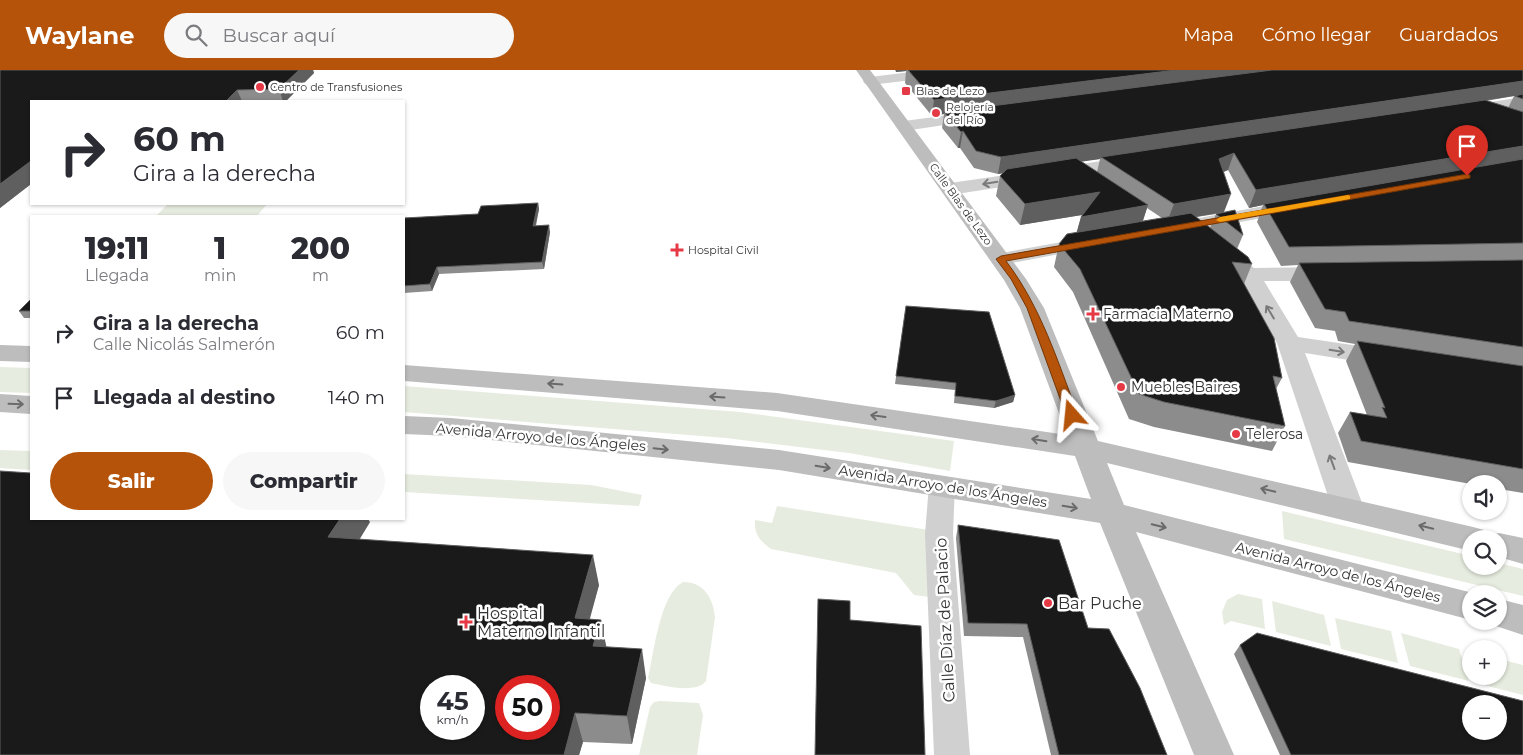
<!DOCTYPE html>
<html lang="es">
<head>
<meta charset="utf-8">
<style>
	:root { --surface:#fff; --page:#f7f7f7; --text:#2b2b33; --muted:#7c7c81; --accent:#b45309 }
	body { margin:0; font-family:Montserrat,sans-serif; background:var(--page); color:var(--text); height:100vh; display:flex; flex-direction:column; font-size:19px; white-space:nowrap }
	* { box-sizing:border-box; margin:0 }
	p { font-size:16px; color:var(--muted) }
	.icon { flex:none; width:28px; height:28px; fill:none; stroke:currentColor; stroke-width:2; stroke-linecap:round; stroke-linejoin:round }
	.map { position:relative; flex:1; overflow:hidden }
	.side { position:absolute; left:30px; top:145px; width:375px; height:305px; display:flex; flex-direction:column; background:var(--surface); border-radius:0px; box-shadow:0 1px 4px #0004 }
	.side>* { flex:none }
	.guide { position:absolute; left:30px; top:30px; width:375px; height:105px; border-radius:0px; box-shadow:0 1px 4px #0004; background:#fff; color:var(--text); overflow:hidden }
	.controls { position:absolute; left:1462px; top:405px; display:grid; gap:10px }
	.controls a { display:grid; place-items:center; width:45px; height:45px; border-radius:50%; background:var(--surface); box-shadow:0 1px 4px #0004; font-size:25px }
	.speed { position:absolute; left:420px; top:605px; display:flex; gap:10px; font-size:25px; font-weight:700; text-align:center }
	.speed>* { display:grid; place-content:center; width:65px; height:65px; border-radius:50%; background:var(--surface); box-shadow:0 1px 4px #0004; line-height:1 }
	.speed small { font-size:12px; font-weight:400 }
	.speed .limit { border:8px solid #d22; background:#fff; color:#111 }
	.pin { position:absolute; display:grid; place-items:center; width:42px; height:42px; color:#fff; margin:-51px -21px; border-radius:50% 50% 50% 0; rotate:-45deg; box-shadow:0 0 5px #0007 }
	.pin .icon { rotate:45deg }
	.me { position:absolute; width:55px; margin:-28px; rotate:342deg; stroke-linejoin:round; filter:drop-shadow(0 0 4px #0008) }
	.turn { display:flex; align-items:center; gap:18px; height:105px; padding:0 20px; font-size:22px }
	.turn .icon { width:65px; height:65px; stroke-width:2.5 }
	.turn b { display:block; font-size:35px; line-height:42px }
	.eta { display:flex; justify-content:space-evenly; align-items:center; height:85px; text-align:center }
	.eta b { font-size:30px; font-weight:800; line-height:35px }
	.primary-button { display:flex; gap:10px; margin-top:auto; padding:10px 20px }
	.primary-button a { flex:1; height:58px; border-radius:30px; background:var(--accent); color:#fff; font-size:20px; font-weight:800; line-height:58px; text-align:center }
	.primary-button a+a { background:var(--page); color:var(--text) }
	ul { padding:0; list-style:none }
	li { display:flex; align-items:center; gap:15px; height:65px; padding:0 20px }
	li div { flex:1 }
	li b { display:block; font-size:19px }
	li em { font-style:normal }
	header { display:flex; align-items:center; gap:30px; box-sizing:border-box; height:70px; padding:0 25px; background:var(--accent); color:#fff }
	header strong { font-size:24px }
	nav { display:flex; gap:28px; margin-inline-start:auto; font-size:18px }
	.search { width:350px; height:45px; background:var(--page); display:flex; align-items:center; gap:12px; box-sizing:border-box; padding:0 18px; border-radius:28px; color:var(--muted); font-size:19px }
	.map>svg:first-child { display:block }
	.green { fill:#e6ecdf }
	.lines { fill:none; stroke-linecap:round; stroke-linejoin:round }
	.pedestrian { fill:#d0d0d0; fill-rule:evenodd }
	.minor { fill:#d0d0d0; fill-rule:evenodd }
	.secondary { fill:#bdbdbd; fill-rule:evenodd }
	.wall { fill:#8c8c8c; fill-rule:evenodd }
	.shaded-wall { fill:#5f5f5f }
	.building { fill:#1a1a1a; stroke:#5f5f5f; fill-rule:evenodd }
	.oneway { stroke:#7a7a7a }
	.oneway2 { stroke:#6a6a6a }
	.route { fill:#b45309; stroke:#753606 }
	.slow { fill:#f59e0b }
	.poi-dot { fill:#e63946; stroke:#fff; stroke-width:2 }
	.labels { text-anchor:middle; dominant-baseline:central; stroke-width:5; stroke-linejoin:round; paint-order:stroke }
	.far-poi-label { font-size:11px; fill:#333; stroke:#fff; text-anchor:start }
	.far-street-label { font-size:11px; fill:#333; stroke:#fff }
	.poi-label { font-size:14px; fill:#333; stroke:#fff; text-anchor:start }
	.street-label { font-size:14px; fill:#333; stroke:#fff }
	.near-poi-label { font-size:16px; fill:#333; stroke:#fff; text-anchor:start }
	.near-street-label { font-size:16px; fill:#333; stroke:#fff }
</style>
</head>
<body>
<header>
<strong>Waylane</strong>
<div class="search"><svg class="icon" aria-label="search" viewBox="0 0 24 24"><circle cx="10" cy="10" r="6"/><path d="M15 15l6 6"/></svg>Buscar aquí</div>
<nav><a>Mapa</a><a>Cómo llegar</a><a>Guardados</a></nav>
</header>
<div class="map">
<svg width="1523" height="685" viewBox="0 0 1523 685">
	<rect width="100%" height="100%" fill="#fff"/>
	<g class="green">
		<polygon points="168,134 267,134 257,146 156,146"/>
		<polygon points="0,297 31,298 31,323 0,322"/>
		<polygon points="404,316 740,342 954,371 950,401 849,383 726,368 404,342"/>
		<polygon points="0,380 31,381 31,400 0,398"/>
		<polygon points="404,404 591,415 642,425 639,436 404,422"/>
		<path d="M777 436 929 460 930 527 914 525 896 503 771 479C760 471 754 464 755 450L772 453Z"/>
		<polygon points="1282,441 1471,486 1471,496 1499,496 1499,493 1523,499 1523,526 1284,469"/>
		<path d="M683 512C704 512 713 528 715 547L706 611C696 624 666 616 651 613L648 608C654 582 660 524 683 512Z"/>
		<polygon points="1238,524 1262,529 1265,559 1231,551 1224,555 1222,542 1227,530"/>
		<polygon points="1272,531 1324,545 1331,576 1276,562"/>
		<polygon points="1335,548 1391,561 1398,593 1341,579"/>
		<polygon points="1401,563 1459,579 1469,611 1410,596"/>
		<polygon points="1499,589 1523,595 1523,625 1480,614 1478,606 1499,606"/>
		<polygon points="660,631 699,633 703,645 697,685 639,685 650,637 654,632"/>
	</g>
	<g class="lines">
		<polygon class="pedestrian" points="942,406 951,408 955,415 953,464 970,685 934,685 925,464 929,415 933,408"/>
		<g class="minor">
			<polygon points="927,0 971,0 969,3 964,4 870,15 865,14 863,11 865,8 870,7"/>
			<polygon points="1523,27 1523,37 1465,46 1459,44 1457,41 1459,38 1465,36"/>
			<polygon points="979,41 985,43 987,46 985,49 904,61 898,59 896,56 898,53 904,51"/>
			<polygon points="1136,86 1142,87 1145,91 1142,95 950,125 943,123 941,119 943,115 950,113"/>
			<polygon points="1297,130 1304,132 1307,136 1304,140 1167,166 1160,164 1157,160 1160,156 1167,154"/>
			<polygon points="1095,166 1102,168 1105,172 1102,176 1001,195 993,194 990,189 993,184 1001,183"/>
			<polygon points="1220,176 1228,177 1254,198 1332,197 1340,199 1343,204 1340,209 1332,211 1264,211 1298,267 1386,280 1395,283 1399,288 1395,293 1386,296 1305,283 1364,438 1359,446 1348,449 1337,446 1332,438 1277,273 1240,209 1209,182 1212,177"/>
		</g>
		<g class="secondary">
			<polygon points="856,0 870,0 1026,209 1044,238 1098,371 1473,457 1484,460 1488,466 1499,463 1523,468 1523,494 1499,487 1499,469 1471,469 1471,481 1107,393 1124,435 1477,524 1471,524 1471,550 1136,462 1234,685 1194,685 1100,453 779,400 451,366 404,364 404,346 451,348 779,380 1091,429 1075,386 777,341 404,311 404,295 777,323 1067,365 1020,238 1004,210"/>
			<polygon points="0,275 31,276 31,292 0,291"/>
			<polygon points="0,324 31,326 31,344 0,342"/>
			<polygon points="1499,529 1523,535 1523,565 1487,553 1486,551 1499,551"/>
		</g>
	</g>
	<g class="wall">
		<polygon points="0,0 313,0 314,3 286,31 31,31 31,114 0,138"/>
		<path d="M895 0H1523V423L1499 419V414H1471L1348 392 1338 363 1350 342 1367 345 1346 291 1355 274 1338 271 1335 261 1315 258 1290 212 1298 195 1281 196 1257 152 1263 135 1249 138 1228 100 1224 102V142L1243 165 1237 179 1252 194 1244 214 1282 308 1276 319 1285 356 1272 381 1154 357 1129 349 1073 222 1054 197 1059 174 1077 162 1081 147 1082 145 1020 155 996 126 1000 106 1003 103 998 104 974 98 960 78H958L942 58 944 44 932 46 905 13 906 1 896 2ZM1514 26 1508 38 1486 31ZM1100 89 1097 102 1081 91ZM1147 138 1162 148 1143 151ZM1216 144 1210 158 1196 147Z"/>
		<polygon points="538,133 539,139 536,156 550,162 544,199 439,204 432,221 404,223 404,148 478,144"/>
		<polygon points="31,229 31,248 24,248 19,241"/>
		<polygon points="906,236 1015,325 1013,332 994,338 954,333 955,320 895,314"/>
		<polygon points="370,452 359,469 599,515 589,549 601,550 606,577 646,608 632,674 583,672 579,685 0,685"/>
		<polygon points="958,455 1088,558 1167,685 1051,685 1023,567 964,566 956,468"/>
		<polygon points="1240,575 1523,685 1280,685 1234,584"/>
	</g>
	<g class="shaded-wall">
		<polygon points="299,0 313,0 314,3 286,31 283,31 279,19"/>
		<polygon points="896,0 906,0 906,1 896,2"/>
		<polygon points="1176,0 1284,0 944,42 944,44 932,46 934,30"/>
		<polygon points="1523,11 1523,25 1515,26 1514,26 1102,88 1101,87 1100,89 998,104 1001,87"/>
		<polygon points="237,20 242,31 226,31"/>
		<polygon points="963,61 960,78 958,78 961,62"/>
		<polygon points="1523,76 1523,91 1264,134 1263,135 1249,138 1256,120"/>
		<polygon points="1234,83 1228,100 1213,106 1219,89"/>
		<polygon points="31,91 31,114 0,138 0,114"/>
		<polygon points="1100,122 1094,143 1020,155 1025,134"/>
		<polygon points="1231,124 1224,142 1167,152 1174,134"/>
		<polygon points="538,133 539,139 534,162 533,156"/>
		<polygon points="1148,135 1141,156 1075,168 1081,147"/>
		<polygon points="549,155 550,162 544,199 542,192"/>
		<polygon points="437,197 439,204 432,221 430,214"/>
		<polygon points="1015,325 1013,332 994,338 996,331"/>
		<polygon points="340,449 368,449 370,452 343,497 328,467"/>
		<polygon points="593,485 599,515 582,578 575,548"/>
		<polygon points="601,550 607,580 593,576"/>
		<polygon points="642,579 646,608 632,674 627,646"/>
		<polygon points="575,643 583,672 579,685 564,685"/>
	</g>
	<g class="building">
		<polygon points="0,0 299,0 279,19 237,20 226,31 31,31 31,91 0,114"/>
		<polygon points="908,0 1176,0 934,30"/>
		<polygon points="1272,0 1523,0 1523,11 1001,87 976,81 963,61 961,62 944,42"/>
		<polygon points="1523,24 1523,29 1515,26"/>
		<polygon points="1485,30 1523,42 1523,76 1256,120 1234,83 1219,89 1231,124 1174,134 1101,87"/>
		<polygon points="1076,88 1148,135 1081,147 1100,122 1025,134 1000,106 1007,99"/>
		<polygon points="1523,89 1523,173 1289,177 1264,134"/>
		<polygon points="538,133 533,156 549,155 542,192 437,197 430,214 404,216 404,148 478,144 481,136"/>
		<polygon points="1235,140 1243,165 1216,144"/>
		<polygon points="1191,143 1248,187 1252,194 1232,192 1274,268 1282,308 1273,306 1285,356 1164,332 1139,324 1080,199 1059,174 1067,164"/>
		<polygon points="1523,190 1523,277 1349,251 1345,242 1325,239 1299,193"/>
		<polygon points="31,229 31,241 19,241"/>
		<polygon points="906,236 989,242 1015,325 996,331 955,326 956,313 896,306"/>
		<polygon points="1357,271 1523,296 1523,399 1361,371 1350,342 1387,348 1382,337 1385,338"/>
		<path d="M0 401 31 403V449H340L328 467 593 485 575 548 601 550 593 576 642 579 627 646 575 643 564 685H0ZM431 616H474V659H431ZM506 616H549V659H506Z"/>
		<polygon points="958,455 1059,470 1088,558 1109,559 1140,618 1167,685 1059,685 1027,554 968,553"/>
		<polygon points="818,529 850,531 850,550 921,556 925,685 815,685"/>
		<path d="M1257 563 1523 631V685H1291L1240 575ZM1471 634H1499V661H1471Z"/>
	</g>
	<defs><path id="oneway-shaft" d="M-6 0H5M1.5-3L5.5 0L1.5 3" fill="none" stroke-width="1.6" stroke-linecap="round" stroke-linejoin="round" transform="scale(1.25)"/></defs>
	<g class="oneway">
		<use href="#oneway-shaft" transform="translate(990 113) rotate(171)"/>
		<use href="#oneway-shaft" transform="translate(1270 242) rotate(-121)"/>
		<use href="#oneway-shaft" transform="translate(1337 281) rotate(9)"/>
		<use href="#oneway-shaft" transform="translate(1332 392) rotate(-110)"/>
	</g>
	<g class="oneway2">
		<use href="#oneway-shaft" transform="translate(555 314) rotate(-176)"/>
		<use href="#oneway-shaft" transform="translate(717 327) rotate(-176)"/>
		<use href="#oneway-shaft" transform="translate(16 334) rotate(2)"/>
		<use href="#oneway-shaft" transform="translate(878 346) rotate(-172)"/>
		<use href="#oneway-shaft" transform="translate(1039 370) rotate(-171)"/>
		<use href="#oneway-shaft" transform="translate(661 379) rotate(6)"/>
		<use href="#oneway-shaft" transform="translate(823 397) rotate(9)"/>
		<use href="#oneway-shaft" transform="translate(1268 420) rotate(-167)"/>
		<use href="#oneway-shaft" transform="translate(1070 437) rotate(10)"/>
		<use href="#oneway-shaft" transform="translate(1159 456) rotate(14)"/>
		<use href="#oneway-shaft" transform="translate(1426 457) rotate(-166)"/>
	</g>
	<path class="route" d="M1467 104 1470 105V108L1006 191C1041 237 1058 292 1078 345L1072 349 1066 345 1027 238 1011 209 996 189 1001 186Z"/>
	<polygon class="slow" points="1348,125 1350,126 1350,129 1220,152 1216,150 1220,147"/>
	<g class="poi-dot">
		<circle cx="260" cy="17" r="5"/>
		<rect x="901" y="16" width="10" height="10" rx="2.5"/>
		<circle cx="936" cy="43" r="5"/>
		<path d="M674.5 172.5h5v5h5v5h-5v5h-5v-5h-5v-5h5z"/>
		<path d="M1090.5 236.5h5v5h5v5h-5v5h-5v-5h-5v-5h5z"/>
		<circle cx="1121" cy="317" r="5"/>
		<circle cx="1236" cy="364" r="5"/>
		<circle cx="1048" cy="533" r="5"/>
		<path d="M463.5 544.5h5v5h5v5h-5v5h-5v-5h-5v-5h5z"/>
	</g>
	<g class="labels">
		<g class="far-poi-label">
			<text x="270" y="17">Centro de Transfusiones</text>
			<text x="916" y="21">Blas de Lezo</text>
			<text x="946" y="37">Relojería<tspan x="946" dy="13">del Río</tspan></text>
			<text x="688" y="180">Hospital Civil</text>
		</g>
		<g class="far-street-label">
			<text transform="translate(961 134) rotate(54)">Calle Blas de Lezo</text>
		</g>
		<g class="poi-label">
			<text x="1103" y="244">Farmacia Materno</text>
			<text x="1131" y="317">Muebles Baires</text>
			<text x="1246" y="364">Telerosa</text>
		</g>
		<g class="street-label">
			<text transform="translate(541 367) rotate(5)">Avenida Arroyo de los Ángeles</text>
			<text transform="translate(943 416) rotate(9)">Avenida Arroyo de los Ángeles</text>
			<text transform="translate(1338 502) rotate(14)">Avenida Arroyo de los Ángeles</text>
		</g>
		<g class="near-poi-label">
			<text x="1058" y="533">Bar Puche</text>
			<text x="477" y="543">Hospital<tspan x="477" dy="18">Materno Infantil</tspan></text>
		</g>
		<g class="near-street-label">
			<text transform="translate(945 550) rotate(-93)">Calle Díaz de Palacio</text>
		</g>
	</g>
</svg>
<div class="controls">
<a><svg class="icon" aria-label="sound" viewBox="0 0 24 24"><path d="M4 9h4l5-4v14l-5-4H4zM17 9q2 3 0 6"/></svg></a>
<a><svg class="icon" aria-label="search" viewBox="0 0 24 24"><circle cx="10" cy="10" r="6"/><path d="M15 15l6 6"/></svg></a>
<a><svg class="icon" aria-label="layers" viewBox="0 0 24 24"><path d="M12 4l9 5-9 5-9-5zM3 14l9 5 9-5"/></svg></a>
<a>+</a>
<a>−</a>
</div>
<div class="speed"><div>45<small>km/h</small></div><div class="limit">50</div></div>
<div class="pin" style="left:1467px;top:106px;background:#d93025"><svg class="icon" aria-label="arrive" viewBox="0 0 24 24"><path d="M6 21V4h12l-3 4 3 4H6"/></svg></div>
<svg class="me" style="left:1072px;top:345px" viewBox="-20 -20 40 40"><path d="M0-17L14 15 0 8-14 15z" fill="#b45309" stroke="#fff" stroke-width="4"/></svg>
<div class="guide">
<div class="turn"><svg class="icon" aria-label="right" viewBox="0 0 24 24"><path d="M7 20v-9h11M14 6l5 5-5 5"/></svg><div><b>60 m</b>Gira a la derecha</div></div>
</div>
<section class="side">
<div class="eta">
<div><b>19:11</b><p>Llegada</p></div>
<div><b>1</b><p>min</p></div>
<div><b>200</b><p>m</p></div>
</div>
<ul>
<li><svg class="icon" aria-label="right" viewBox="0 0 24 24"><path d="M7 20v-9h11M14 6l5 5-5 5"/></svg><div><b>Gira a la derecha</b><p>Calle Nicolás Salmerón</p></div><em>60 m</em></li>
<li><svg class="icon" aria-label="arrive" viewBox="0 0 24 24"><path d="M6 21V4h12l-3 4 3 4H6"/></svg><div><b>Llegada al destino</b></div><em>140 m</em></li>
</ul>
<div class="primary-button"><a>Salir</a><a>Compartir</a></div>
</section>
</div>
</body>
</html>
